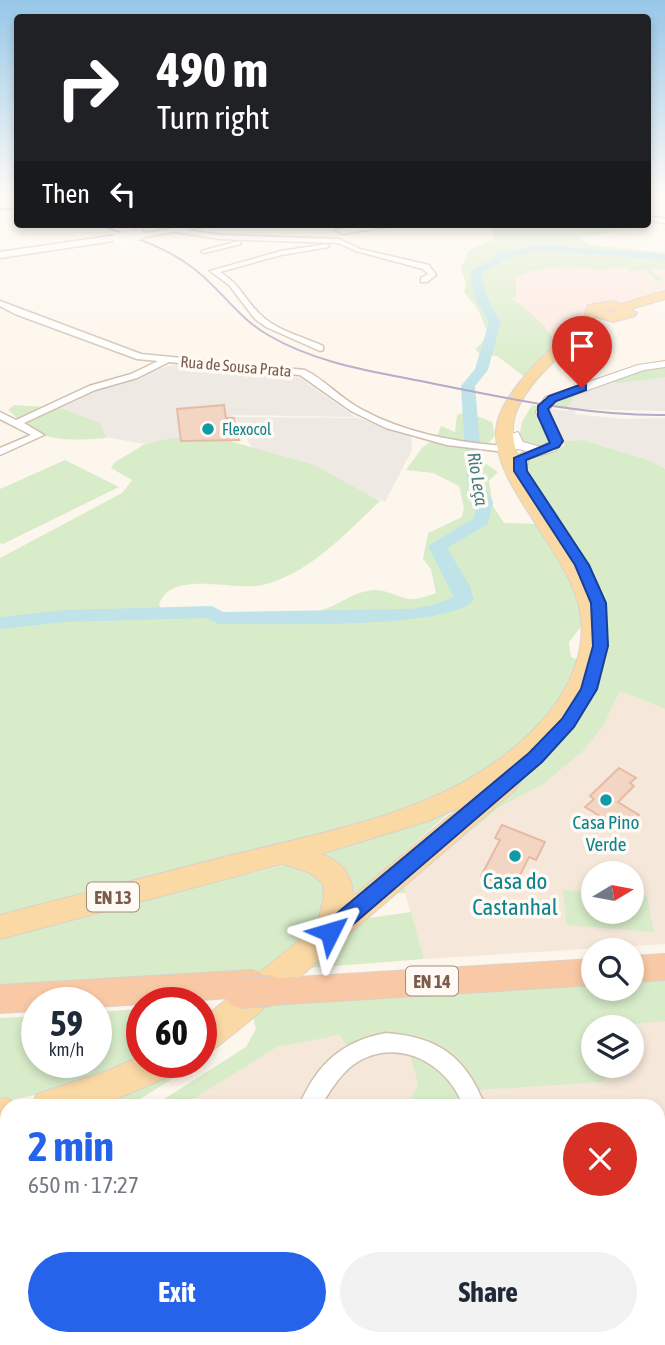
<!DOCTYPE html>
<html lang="en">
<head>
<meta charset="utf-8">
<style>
	:root { --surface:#fff; --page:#f2f2f3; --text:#1f2937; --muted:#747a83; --accent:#2563eb }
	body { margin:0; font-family:"Asap Condensed",sans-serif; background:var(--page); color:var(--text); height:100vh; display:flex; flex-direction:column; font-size:26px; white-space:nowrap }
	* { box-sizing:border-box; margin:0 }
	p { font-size:23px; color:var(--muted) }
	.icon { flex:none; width:38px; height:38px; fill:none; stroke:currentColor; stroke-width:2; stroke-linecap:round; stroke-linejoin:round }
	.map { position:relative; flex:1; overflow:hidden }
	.drawer { position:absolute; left:0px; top:1099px; width:665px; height:247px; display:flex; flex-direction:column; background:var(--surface); border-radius:21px 21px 0 0; box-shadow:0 4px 10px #0003 }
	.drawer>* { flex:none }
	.top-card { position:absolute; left:14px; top:14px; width:637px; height:214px; border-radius:7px; box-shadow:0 4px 10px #0003; background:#202124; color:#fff; overflow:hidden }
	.needle { width:46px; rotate:80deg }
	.fabs { position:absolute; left:581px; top:861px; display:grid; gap:14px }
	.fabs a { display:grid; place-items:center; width:63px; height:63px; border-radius:50%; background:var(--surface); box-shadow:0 4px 10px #0003; font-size:35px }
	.speed { position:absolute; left:21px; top:987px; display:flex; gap:14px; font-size:35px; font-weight:700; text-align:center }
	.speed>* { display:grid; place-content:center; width:91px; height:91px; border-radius:50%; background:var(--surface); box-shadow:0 4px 10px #0003; line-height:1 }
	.speed small { font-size:18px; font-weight:400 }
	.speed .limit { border:10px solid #d22; background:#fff; color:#111 }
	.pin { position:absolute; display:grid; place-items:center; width:60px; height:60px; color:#fff; margin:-72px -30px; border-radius:50% 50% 50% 0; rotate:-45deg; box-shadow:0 0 7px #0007 }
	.pin .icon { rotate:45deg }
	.me { position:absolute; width:77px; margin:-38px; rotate:50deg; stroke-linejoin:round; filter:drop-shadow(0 0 5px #0008) }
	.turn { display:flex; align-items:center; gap:24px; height:147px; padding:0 28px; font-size:32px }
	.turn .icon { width:91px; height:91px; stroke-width:2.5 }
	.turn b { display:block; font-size:49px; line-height:60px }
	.then { display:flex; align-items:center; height:66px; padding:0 28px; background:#0003; gap:14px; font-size:26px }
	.round { display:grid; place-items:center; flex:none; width:74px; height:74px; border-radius:37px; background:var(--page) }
	.head { display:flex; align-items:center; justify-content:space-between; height:119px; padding:0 28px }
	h1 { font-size:42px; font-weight:700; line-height:52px; color:var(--accent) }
	.primary-button { display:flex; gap:14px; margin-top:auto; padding:14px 28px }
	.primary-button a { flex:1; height:80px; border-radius:42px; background:var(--accent); color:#fff; font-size:28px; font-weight:700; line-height:80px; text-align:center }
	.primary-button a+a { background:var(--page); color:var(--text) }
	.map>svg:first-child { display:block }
	.residential { fill:#f5e8da; fill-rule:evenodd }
	.commercial { fill:#fde8e0 }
	.industrial { fill:#efe9e4 }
	.green { fill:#d8ecc9 }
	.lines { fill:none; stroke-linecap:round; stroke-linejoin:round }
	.river { fill:#bfe3e8; fill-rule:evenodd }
	.building { fill:#f3d5c3; stroke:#e6bba3; stroke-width:2 }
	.minor-casing { stroke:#d1beb0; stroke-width:3 }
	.tertiary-casing { stroke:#d1beb0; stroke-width:2 }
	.secondary-casing { stroke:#d6c0b0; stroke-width:3 }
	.primary-casing { stroke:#dad1cd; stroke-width:2 }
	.trunk-casing { stroke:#dad1cd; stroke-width:2 }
	.minor { fill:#fff; fill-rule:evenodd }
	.tertiary { fill:#fff; fill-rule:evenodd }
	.secondary { fill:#fff; fill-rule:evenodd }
	.primary { fill:#fbd9a5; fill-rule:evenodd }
	.trunk { fill:#f9c8a4; fill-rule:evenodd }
	.tram { stroke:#b9a8c9; stroke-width:2 }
	.secondary-bridge-casing { stroke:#d6c0b0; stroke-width:10; stroke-linecap:butt }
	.trunk-bridge-casing { stroke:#dad1cd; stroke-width:32; stroke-linecap:butt }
	.secondary-bridge { stroke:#fff; stroke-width:10 }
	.trunk-bridge { stroke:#f9c8a4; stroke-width:29 }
	.route { fill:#2563eb; stroke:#184099; stroke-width:2 }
	.culture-dot { fill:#0f9aa8; stroke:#fffaf3; stroke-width:2.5 }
	.labels { text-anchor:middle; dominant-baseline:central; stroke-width:7; stroke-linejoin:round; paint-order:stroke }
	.far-street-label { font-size:16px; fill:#7a5c4d; stroke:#fffaf3 }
	.far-culture-label { font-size:16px; fill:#0d838f; stroke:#fffaf3; text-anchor:start }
	.far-water-label { font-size:18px; font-style:italic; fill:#437c86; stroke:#fffaf3 }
	.shield { fill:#fffaf3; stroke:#a28b7f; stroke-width:2 }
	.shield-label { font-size:18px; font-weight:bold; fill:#7a5c4d }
	.culture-label { font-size:19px; fill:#0d838f; stroke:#fffaf3 }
	.near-culture-label { font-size:23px; fill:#0d838f; stroke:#fffaf3 }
</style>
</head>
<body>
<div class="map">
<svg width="665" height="1345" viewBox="0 0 665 1345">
	<rect width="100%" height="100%" fill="#fdf6ec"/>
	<g class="residential">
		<path d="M620 691 665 709V944L424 959 403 886 500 807 545 783 582 752 609 715ZM593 873H632V912H593Z"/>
		<path d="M665 1021V1345H213L207 1339H658V1106H183L259 1057 277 1047 300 1040 393 1029ZM593 1027H632V1066H593Z"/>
		<polygon points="0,1199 7,1206 7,1339 134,1339 140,1345 0,1345"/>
	</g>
	<polygon class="commercial" points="580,263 665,266 665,290 588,310 572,322 577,327 553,349 505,293 513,273"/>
	<g class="industrial">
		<polygon points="179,363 277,372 300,378 355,417 233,415 241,441 171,438 145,444 27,423 96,388"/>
		<polygon points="665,366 665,411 577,409 574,414 623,419 665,418 665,469 649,460 582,440 564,441 548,408 567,411 568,409 550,405 554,401 644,369"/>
		<polygon points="235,417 357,418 411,434 412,450 385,502 300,465 255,453"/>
	</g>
	<g class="green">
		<path d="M489 224H618L625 230 583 237 581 240 591 245 665 253V269H648L665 281 648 280 656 279 644 270 629 272 630 269C618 265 610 271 600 270 573 266 541 264 516 278V296L511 299C522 304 560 335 553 348 547 359 534 369 526 378L497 356 481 355 475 349 489 336 478 309 464 292 466 284 461 268 469 250 495 239Z"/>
		<polygon points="665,366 665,377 618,383 612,381 575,395 567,408 550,405 554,401 644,369"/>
		<path d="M14 405 60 408 100 423 106 438C79 440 48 443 24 425 18 420 14 414 8 410Z"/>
		<polygon points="532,405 537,406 537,416 550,438 545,446 525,445 519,437 522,422"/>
		<path d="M467 412 492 422 495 435 490 442 480 446 479 459 498 472 489 481 493 506 504 523 540 524C560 556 577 586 583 624L569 642 571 657 578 660C548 744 467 785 389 816L0 915V558L122 493 132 480 111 468 115 462 145 444 171 438H219L314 465 380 501C345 534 310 573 263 585 234 592 170 568 159 605L167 617 311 613C332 610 347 595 367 591 383 587 394 596 409 599 417 600 428 596 436 593L431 569 423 559 428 533 462 517 464 507 459 486 433 473 406 470 422 448 436 438 441 426 455 432 457 415Z"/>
		<path d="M582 440 649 460 665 469V709L620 691 604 725 582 752 545 783 500 807 404 886 405 893H394C416 871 438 847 462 826 522 776 599 729 606 644 607 630 607 616 603 602 586 551 548 511 524 464V460L564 446V441Z"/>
		<polygon points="65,460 119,487 3,544 0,543 0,489"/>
		<polygon points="449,813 353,896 318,853"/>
		<polygon points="292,863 326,873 332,907 314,930 266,972 0,989 0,937"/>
		<polygon points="563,890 593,892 593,912 632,912 632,895 647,896 654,932 567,925"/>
		<polygon points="411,912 424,959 297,969 355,920"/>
		<path d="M665 977V1021L631 1024 629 1027H593V1066H608L603 1082 479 1090C461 1047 387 1022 347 1046L340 1035 277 1047 182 1106H153L246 1047 256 1029 252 1014 270 1001 593 981V989H632V979Z"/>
		<polygon points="142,1009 142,1059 45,1093 0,1102 0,1018 37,1016 37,1062 96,1062 96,1012"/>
		<polygon points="410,1054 448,1073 465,1106 409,1106 418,1083"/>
		<polygon points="176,1062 199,1062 129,1106 71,1106"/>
		<polygon points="7,1305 7,1339 134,1339 140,1345 0,1345 0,1313"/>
	</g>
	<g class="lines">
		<path class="river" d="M540 245 665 254V260L540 251 508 258 481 273 487 298 501 322 488 370 475 386 483 483 493 502 488 524 447 548 470 586 474 600C451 629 276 624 235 624H218L207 618 65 622 0 629V617L65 610 212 606 223 612 410 609 434 605 454 597 428 546 474 518 477 502 467 483 461 386 475 369 489 322 475 298 470 272 501 253Z"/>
	</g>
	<g class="building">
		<polygon points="224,405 226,418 234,418 239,440 181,441 177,409"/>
		<polygon points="619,768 636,778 630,783 634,786 618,802 639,815 624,830 585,807 594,799 590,796"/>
		<polygon points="502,825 545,842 536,860 529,857 513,889 481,876 500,840 495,838"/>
	</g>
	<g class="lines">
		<g class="minor-casing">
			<g id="minor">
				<polygon points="648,216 665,219 665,223 648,220"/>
				<polygon points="131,224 138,224 145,235 141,235"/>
				<polygon points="365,224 382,224 385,227 342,234 336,230"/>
				<polygon points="172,228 220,235 339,239 360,249 429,265 436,275 427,282 421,282 421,278 428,274 423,269 356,251 338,243 220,239 170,231"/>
				<polygon points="239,241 241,244 204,253 201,251"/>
				<path d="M327 244 329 247 281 255 220 272C242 286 245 301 262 316 278 331 304 337 323 346V350L320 351 266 327 255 319 229 285 210 271 281 251Z"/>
				<path d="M0 301 141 354 305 370C325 380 339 397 359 408 404 433 454 442 505 446L510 449 505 452 447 445 386 428 351 411 300 375 169 362 137 378 95 390 24 423 44 435 0 455V448L31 435 0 419V412L16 420 89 386 131 374 158 361 137 359 15 314 0 306Z"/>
				<path d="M386 1033C439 1037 466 1057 485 1106H463C449 1065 400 1037 359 1061 342 1071 331 1089 321 1106H299C317 1064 342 1041 386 1033Z"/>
				<polygon points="665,1172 665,1194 658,1195 658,1173"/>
				<polygon points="316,1339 341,1339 339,1345 313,1345"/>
				<polygon points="507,1339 533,1339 530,1345 504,1345"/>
			</g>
		</g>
		<g class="tertiary-casing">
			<polygon id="tertiary" points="665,361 665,367 644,370 554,402 548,412 563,442 555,451 528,459 526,474 516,474 514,457 527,451 512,448 508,435 518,432 523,442 541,447 550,441 536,412 545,397 638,365"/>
		</g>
		<g class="secondary-casing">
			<g id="secondary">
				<polygon points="197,224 220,224 139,238 134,235"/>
				<polygon points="117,235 120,240 0,258 0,252"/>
			</g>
		</g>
		<g class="primary-casing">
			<g id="primary">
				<path d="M665 291V299L631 309 637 313 635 316 613 322 596 317C573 348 533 373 517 410 508 430 515 451 523 471 541 511 573 544 592 584 628 660 569 728 515 775L520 782 516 789 248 1022 213 1050 201 1054V1020L317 926 324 897 323 883 308 872 282 864 0 939V915C73 896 147 877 220 858 337 828 471 810 551 710 573 682 588 643 579 607 573 579 555 555 541 532 523 503 495 467 496 432 497 392 558 344 584 316L588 305 613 301 620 304ZM611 309 618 312 602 311ZM460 807 353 896C353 874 341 861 321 854L428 821Z"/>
				<polygon points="142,1056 142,1062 181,1062 176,1073 101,1106 32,1106 37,1094 107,1071"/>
				<polygon points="7,1098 21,1106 7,1106 7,1132 0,1133 0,1099"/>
			</g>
		</g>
		<g class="trunk-casing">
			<g id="trunk">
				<polygon points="665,954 665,980 632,982 632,956"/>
				<polygon points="593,959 593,985 271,1005 260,1001 258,996 96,1007 96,1003 37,1003 37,1011 0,1013 0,985 252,970 263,974 265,979"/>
			</g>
		</g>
		<use href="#minor" class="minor"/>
		<use href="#tertiary" class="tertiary"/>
		<use href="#secondary" class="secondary"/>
		<use href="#primary" class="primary"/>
		<use href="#trunk" class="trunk"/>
		<g class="tram">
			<polyline points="0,209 18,209"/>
			<path d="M97 224C129 236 165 246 193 268 220 288 238 318 268 335 319 365 378 372 435 384 512 399 586 416 665 415"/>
		</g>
		<g class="secondary-bridge-casing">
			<polyline id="secondary-bridge" points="117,238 139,235"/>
		</g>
		<g class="trunk-bridge-casing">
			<polyline id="trunk-bridge" points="240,993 271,991"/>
		</g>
		<use href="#secondary-bridge" class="secondary-bridge"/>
		<use href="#trunk-bridge" class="trunk-bridge"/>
	</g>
	<linearGradient id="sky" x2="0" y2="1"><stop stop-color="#97c7e8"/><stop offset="0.51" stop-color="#fefbf6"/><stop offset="1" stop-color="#fefbf6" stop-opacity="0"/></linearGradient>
	<rect width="665" height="382" fill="url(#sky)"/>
	<polygon class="route" points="582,384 586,385 586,390 556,401 548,409 563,441 559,447 526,460 527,471 589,565 606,603 608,646 597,689 574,727 542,762 337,938 330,940 322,938 319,932 322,926 529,753 562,719 581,689 593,646 591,603 575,565 514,471 514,458 550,443 538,416 538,406 549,396"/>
	<g class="culture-dot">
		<circle cx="208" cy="429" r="7"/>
		<circle cx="606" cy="800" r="7"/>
		<circle cx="515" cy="856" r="7"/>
	</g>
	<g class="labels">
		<g class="far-street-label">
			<text transform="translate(236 366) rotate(5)">Rua de Sousa Prata</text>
		</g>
		<g class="far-culture-label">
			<text x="222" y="429">Flexocol</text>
		</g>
		<g class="far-water-label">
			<text transform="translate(478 479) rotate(81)">Rio Leça</text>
		</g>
		<g class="shield">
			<rect x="87" y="882.5" width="52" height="29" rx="5"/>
			<rect x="406" y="966.5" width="52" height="29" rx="5"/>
		</g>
		<g class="shield-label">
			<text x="113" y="897">EN 13</text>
			<text x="432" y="981">EN 14</text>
		</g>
		<g class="culture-label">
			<text x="606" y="822">Casa Pino<tspan x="606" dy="22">Verde</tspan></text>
		</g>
		<g class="near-culture-label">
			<text x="515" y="881">Casa do<tspan x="515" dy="26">Castanhal</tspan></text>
		</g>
	</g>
</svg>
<div class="fabs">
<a><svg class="needle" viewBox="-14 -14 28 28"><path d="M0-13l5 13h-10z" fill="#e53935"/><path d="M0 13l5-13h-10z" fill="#747a83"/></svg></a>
<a><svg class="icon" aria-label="search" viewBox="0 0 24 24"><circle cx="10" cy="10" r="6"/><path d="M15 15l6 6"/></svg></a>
<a><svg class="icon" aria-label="layers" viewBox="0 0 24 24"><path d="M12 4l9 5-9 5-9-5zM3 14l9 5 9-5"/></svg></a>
</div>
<div class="speed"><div>59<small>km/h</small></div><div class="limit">60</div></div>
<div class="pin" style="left:582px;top:388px;background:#d93025"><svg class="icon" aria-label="arrive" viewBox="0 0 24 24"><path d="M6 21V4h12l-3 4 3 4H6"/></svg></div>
<svg class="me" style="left:330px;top:932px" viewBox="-20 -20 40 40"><path d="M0-17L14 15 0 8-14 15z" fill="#2563eb" stroke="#fff" stroke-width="4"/></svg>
<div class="top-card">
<div class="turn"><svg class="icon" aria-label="right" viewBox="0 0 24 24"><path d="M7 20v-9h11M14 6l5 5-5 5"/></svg><div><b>490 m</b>Turn right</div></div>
<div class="then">Then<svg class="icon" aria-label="left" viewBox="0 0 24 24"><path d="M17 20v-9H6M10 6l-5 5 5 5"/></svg></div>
</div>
<section class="drawer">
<div class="head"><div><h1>2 min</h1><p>650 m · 17:27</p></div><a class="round" style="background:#d93025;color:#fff"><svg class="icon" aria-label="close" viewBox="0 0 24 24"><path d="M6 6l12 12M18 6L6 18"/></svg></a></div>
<div class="primary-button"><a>Exit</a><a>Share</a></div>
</section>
</div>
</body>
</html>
